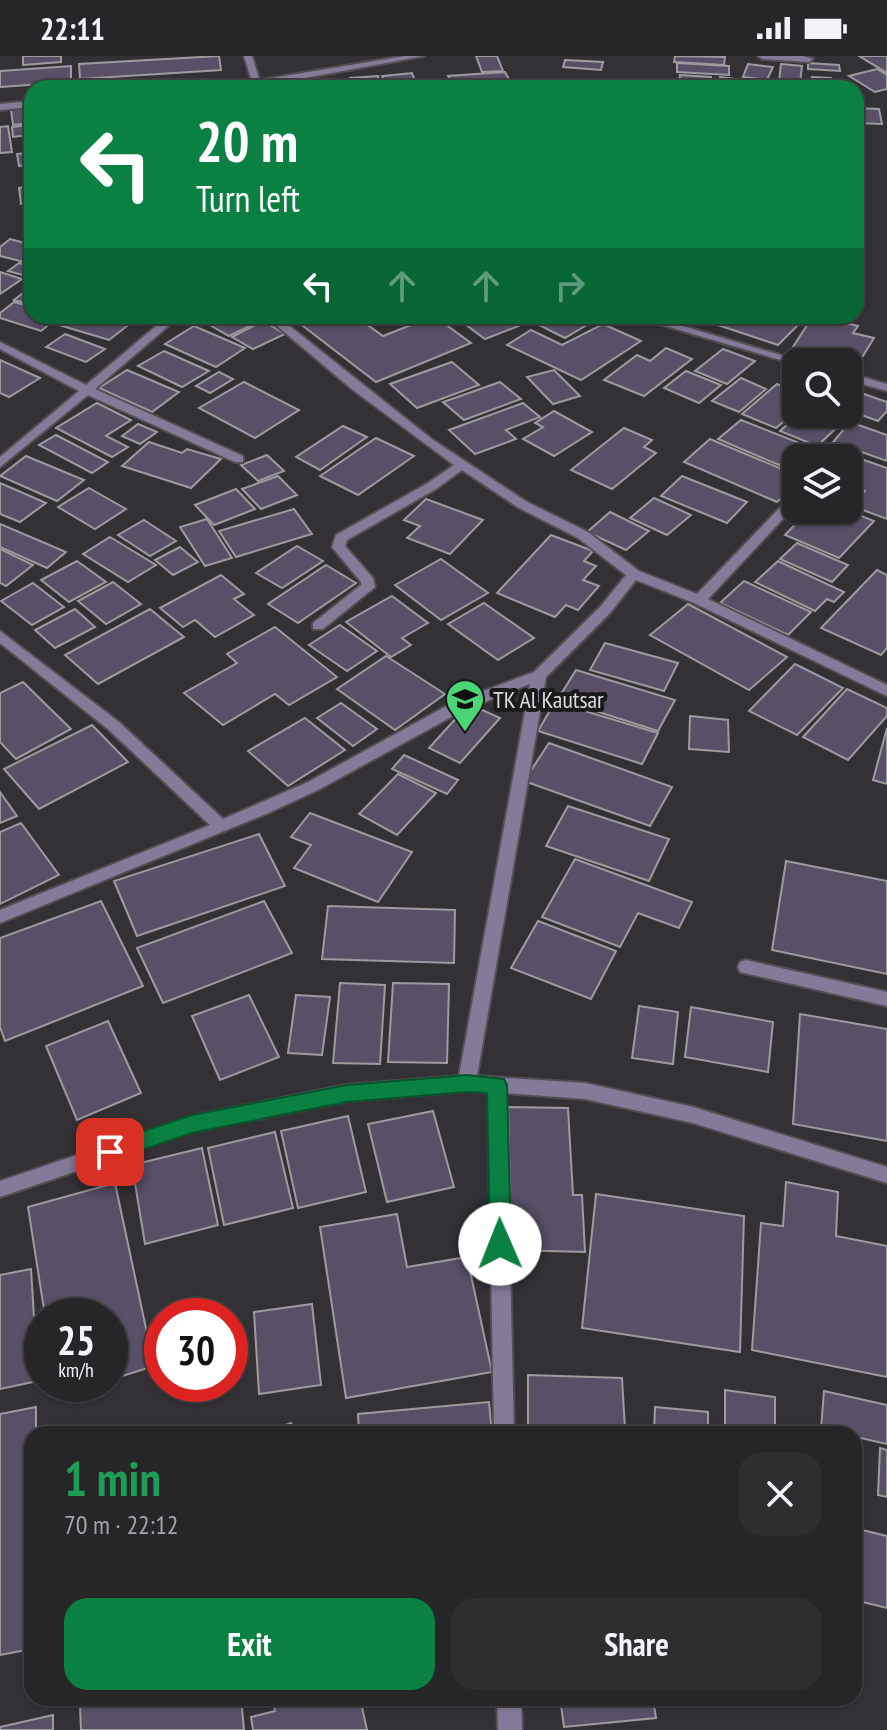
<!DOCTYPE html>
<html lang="en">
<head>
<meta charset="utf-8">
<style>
	:root { --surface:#262528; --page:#2e2d30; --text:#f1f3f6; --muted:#a4a5a8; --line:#424245; --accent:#0b8043 }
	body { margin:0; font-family:"PT Sans Narrow",sans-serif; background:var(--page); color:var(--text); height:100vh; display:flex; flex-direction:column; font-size:30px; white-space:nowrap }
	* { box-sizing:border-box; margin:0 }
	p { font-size:26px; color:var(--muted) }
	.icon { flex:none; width:44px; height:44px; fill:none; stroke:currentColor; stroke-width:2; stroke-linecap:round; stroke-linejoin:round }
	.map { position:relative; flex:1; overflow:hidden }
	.sheet { position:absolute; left:24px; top:1370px; width:838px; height:280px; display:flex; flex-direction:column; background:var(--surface); border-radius:24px; box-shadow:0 2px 6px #0004,0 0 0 2px var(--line) }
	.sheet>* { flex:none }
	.hud { position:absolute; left:24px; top:24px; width:840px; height:244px; border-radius:24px; box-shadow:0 2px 6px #0004,0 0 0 2px var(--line); background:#0b8043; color:#fff; overflow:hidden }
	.buttons { position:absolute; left:782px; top:292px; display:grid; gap:16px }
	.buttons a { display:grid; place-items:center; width:80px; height:80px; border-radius:16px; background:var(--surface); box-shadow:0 2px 6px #0004,0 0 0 2px var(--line); font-size:40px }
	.speed { position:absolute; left:24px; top:1242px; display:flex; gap:16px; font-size:40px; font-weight:700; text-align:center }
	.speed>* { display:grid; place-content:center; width:104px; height:104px; border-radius:50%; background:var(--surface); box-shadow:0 2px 6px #0004,0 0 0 2px var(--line); line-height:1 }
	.speed small { font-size:20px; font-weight:400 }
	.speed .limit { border:12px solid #d22; background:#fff; color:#111 }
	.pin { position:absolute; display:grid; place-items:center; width:68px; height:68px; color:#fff; margin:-34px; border-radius:16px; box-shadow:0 4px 12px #0006 }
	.me { position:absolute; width:88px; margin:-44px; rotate:359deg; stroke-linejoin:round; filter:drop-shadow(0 0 6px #0008) }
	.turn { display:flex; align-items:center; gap:28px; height:168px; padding:0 40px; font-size:36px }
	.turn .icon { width:104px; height:104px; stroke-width:2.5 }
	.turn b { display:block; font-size:56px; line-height:68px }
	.lanes { display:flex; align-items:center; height:76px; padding:0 40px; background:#0003; justify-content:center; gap:40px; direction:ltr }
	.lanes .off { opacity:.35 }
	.round { display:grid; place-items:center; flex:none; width:84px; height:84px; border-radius:24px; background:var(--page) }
	.head { display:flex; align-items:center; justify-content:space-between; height:136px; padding:0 40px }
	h1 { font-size:48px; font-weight:700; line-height:60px; color:#1e9e55 }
	.cta { display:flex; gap:16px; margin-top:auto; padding:16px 40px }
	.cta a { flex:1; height:92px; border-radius:24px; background:var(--accent); color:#fff; font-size:32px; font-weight:700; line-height:92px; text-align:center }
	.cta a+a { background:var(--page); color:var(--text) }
	.status { display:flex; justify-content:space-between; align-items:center; height:56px; padding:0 40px; background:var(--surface); direction:ltr }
	.status svg { height:22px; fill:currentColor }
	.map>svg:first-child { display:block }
	.building { fill:#595068; stroke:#9c9b9f; stroke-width:2 }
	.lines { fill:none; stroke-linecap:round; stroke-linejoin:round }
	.minor-casing { stroke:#514f53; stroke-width:4 }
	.tertiary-casing { stroke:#514f53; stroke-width:4 }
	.minor { fill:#857b99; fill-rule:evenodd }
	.tertiary { fill:#857b99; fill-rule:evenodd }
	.route { fill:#0b8043; stroke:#07532c; stroke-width:2 }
	.labels { text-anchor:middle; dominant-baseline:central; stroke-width:8; stroke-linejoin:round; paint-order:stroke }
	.poi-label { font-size:24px; fill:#dbdadd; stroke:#1a1a1b; text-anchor:start }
</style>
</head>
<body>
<div class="status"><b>22:11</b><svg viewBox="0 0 49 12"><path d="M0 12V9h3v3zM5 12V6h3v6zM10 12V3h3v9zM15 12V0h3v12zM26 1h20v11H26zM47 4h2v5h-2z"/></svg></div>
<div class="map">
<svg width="887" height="1674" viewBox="0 0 887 1674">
	<rect width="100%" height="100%" fill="#333135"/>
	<g class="building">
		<polygon points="23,0 61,0 61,6 23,9"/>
		<polygon points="219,0 221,14 80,23 79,8"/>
		<polygon points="476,0 497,0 503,15 482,16"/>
		<polygon points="675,0 725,1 724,9 674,6"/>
		<polygon points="859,0 887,0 887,17"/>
		<polygon points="565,4 603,6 601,14 563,11"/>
		<polygon points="677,7 729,10 729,19 677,16"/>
		<polygon points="808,7 839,9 840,15 808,13"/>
		<polygon points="748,8 773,11 767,24 743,21"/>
		<polygon points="781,8 802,10 800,27 779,25"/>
		<polygon points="71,10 71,26 0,31 0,15"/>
		<polygon points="877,13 887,19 887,33 875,36 849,20"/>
		<polygon points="505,16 514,32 454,32 448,20"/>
		<polygon points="412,17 418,32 387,32 382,20"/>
		<polygon points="680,19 711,21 711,28 679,26"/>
		<polygon points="378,20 381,32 352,32 350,22"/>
		<polygon points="720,21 743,24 741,31 718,29"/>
		<polygon points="812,21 831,22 833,32 814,31"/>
		<polygon points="336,26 340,32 288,32"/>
		<polygon points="28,52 30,67 13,69 11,53"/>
		<polygon points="856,52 879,53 882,68 856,67"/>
		<polygon points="28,69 30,79 13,81 12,71"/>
		<polygon points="8,70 12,96 0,97 0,71"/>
		<polygon points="32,96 32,109 19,110 17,98"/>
		<polygon points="32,131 32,147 21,148 19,132"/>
		<polygon points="10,183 32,189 32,208 0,200 0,191"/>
		<polygon points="19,207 32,211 32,212 23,219 8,215"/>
		<polygon points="0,216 22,223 0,238"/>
		<polygon points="28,233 32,234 32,249 14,244"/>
		<polygon points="14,246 32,251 32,260 60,260 41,275 0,262 0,257"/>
		<polygon points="70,260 108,260 131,267 109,284 59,269"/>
		<polygon points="262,260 266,262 229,280 196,261"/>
		<polygon points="290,260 364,260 358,262 383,280 434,260 471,287 376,326"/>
		<polygon points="454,260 509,260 521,269 485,283"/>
		<polygon points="550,260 585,260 595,264 565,282 537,268"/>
		<polygon points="711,260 791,260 803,264 778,289 706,265"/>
		<polygon points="813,260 858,270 853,277 874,282 858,308 793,291"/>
		<polygon points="263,265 285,278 253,293 232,281"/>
		<polygon points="603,268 641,285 581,324 507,289 531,274 562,289"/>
		<polygon points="194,270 245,292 216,311 165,288"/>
		<polygon points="65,278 105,293 86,306 46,291"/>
		<polygon points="666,292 692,303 644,340 604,324 637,299 650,305"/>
		<polygon points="723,293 755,305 727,328 695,315"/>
		<polygon points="164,295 209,315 182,331 138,310"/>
		<polygon points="0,304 40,322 9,341 0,337"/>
		<polygon points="452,306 479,329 417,352 390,328"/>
		<polygon points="127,314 179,336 152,356 99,332"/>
		<polygon points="554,314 580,340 553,348 527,321"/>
		<polygon points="686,315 721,329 699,347 664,332"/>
		<polygon points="219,316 233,323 210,337 196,330"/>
		<polygon points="741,322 766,333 739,356 712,345"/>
		<polygon points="244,326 299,354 255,382 199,352"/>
		<polygon points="500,326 521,343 464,364 443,346"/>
		<polygon points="777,328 796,336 796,355 776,372 742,358"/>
		<polygon points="861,337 887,346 887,355 878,365 848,354"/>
		<polygon points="97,347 131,364 106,380 128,391 112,401 56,372"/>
		<polygon points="523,347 540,361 506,374 516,383 475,398 449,374"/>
		<polygon points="554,355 592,376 554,400 523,383 543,371 535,367"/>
		<polygon points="799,358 827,358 844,365 817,390 780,375"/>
		<polygon points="741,364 802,388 779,409 718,383"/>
		<polygon points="850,366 887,379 887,405 833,386"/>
		<polygon points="138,368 157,376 140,388 122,380"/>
		<polygon points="343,370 367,381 320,414 296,401"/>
		<polygon points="624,372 652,384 644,391 656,397 612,433 571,414"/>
		<polygon points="56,379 108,406 92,417 39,389"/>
		<polygon points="376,382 414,400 358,439 320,420"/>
		<polygon points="710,383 796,419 796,428 777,446 684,406"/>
		<polygon points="149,386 182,397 187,393 221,403 191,432 122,410"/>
		<polygon points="838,395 887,412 887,463 852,450 865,435 848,429 848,402 832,402"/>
		<polygon points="267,399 284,415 258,425 241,409"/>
		<polygon points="26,400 84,424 57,445 0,420"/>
		<polygon points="278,420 297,439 261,453 242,433"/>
		<polygon points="682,420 747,446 727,467 661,440"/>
		<polygon points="0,427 46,447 20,466 0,458"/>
		<polygon points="89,432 126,453 95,473 58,451"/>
		<polygon points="236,433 255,453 214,469 195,449"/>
		<polygon points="654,442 691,459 667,479 630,462"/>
		<polygon points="426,443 483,464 450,498 407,482 420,470 404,464"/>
		<polygon points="294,453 312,478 236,501 219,475"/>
		<polygon points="809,454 847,454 874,465 839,502 785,479"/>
		<polygon points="610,456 649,475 626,494 587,476"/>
		<polygon points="207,463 232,502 205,510 180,471"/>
		<polygon points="144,464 176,485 150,500 118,479"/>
		<polygon points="0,468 66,496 47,512 0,491"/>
		<polygon points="551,479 593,495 584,505 596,510 583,524 599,530 578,554 566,549 555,561 497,537"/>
		<polygon points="110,481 156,509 128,526 83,498"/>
		<polygon points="797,487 848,509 832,526 780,503"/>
		<polygon points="297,490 323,505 282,532 256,517"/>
		<polygon points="180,491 198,506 173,519 155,504"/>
		<polygon points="0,493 33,509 6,530 0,527"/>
		<polygon points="441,503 488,537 441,564 395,529"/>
		<polygon points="77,505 106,526 69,546 41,524"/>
		<polygon points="778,505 844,536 834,546 827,543 815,555 755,526"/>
		<polygon points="326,509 356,527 298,567 268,548"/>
		<polygon points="877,514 887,519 887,592 881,599 821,572"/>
		<polygon points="221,519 244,538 234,543 254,559 215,581 195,564 183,571 160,552"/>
		<polygon points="744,525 811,556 788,579 720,547"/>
		<polygon points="113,526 141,548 106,568 78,545"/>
		<polygon points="33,527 64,551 32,569 1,545"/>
		<polygon points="392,540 428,567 402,582 411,589 391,601 346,566"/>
		<polygon points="484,547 534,582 498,604 448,568"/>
		<polygon points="688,548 787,601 749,634 650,579"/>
		<polygon points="75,553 95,571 55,592 35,574"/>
		<polygon points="150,553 184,581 98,628 65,599"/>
		<polygon points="340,569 377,595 347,615 309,589"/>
		<polygon points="275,571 337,621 289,649 275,638 223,669 184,637 237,607 227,598"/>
		<polygon points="605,587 678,607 664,635 590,614"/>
		<polygon points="386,600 445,638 395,674 337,633"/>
		<polygon points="795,608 843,632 797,679 749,655"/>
		<polygon points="576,614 675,644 658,675 558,643"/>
		<polygon points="23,626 71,673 16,703 0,686 0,637"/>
		<polygon points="847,633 887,652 887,660 848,704 803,681"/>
		<polygon points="555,646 658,677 642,708 538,675"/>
		<polygon points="341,647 377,673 353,690 317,662"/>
		<polygon points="469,648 500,662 460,707 429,692"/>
		<polygon points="690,660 728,664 729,696 689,693"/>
		<polygon points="305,662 345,694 288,730 248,695"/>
		<polygon points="92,669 128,706 39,753 4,713"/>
		<polygon points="887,672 887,728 873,724"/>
		<polygon points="549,687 672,731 650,770 524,725"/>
		<polygon points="404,699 458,724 447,738 392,713"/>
		<polygon points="398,718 436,737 397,779 359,758"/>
		<polygon points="0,736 17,760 0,767"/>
		<polygon points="568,750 669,783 649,825 546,790"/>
		<polygon points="310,757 412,796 378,846 294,812 311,789 291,781"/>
		<polygon points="21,767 59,819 0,848 0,776"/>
		<polygon points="259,778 285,830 137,880 114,825"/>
		<polygon points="575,803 692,846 679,872 638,857 620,891 542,861"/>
		<polygon points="786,805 887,825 887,918 772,894"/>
		<polygon points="101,845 143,930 5,985 0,971 0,882"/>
		<polygon points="264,845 292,897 163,947 137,892"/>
		<polygon points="328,850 455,854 454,907 322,903"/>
		<polygon points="538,865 616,895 591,943 511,912"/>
		<polygon points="340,927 385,929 380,1008 333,1007"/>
		<polygon points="393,927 449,928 447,1007 388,1006"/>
		<polygon points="249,939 279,1001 220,1024 192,960"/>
		<polygon points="296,939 330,941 322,999 288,997"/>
		<polygon points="639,950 678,956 673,1008 632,1002"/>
		<polygon points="691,951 773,966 768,1016 685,1001"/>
		<polygon points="800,958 887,973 887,1085 793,1068"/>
		<polygon points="108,965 141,1037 77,1064 46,990"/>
		<polygon points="508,1051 568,1052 573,1139 582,1139 585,1196 511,1194"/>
		<polygon points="433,1055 454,1131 387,1146 368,1068"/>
		<polygon points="348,1060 366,1136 298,1152 281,1075"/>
		<polygon points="275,1076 293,1152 224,1169 208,1092"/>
		<polygon points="202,1092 218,1169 145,1188 132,1109"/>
		<polygon points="786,1126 838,1136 836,1180 887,1190 887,1321 752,1294 761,1167 783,1170"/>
		<polygon points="115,1127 154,1310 110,1324 110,1260 45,1260 28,1151"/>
		<polygon points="596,1138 744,1160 740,1296 582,1272"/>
		<polygon points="397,1158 407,1211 467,1201 492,1316 346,1342 320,1171"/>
		<polygon points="31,1213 38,1325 0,1333 0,1219"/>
		<polygon points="312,1248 321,1329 259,1338 254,1256"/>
		<polygon points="528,1319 622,1322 625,1373 528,1370"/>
		<polygon points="56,1328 95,1328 58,1339"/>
		<polygon points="725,1334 775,1341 775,1378 725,1378"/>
		<polygon points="824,1335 887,1349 887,1388 821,1373"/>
		<polygon points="489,1346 492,1378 359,1378 358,1358"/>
		<polygon points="36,1351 36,1378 32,1378 32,1593 0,1599 0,1358"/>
		<polygon points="655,1351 708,1356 708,1378 654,1378"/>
		<polygon points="291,1367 294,1378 259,1378"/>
		<polygon points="880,1392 887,1394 887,1441 878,1439"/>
		<polygon points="854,1472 887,1480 887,1552 854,1544"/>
		<polygon points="123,1642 241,1642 244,1674 81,1674 80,1650"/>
		<polygon points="273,1642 360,1642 367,1674 253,1674 251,1661 275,1655"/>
		<polygon points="560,1642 653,1642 656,1662 564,1671"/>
		<polygon points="53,1659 53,1674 0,1674 0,1671"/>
	</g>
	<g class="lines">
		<g class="minor-casing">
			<g id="minor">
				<polygon points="405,0 424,0 256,31 212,32"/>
				<polygon points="758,0 803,0 813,3 809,6 762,3"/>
				<polygon points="32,45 32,51 0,54 0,48"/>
				<polygon points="168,260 180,260 95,333 243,400 243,406 235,406 88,339 0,411 0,401 79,335 0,293 0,286 86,329"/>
				<polygon points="265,260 277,260 433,384 527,446 588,476 639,515 697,538 792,439 796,438 796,449 708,543 887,629 887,640 694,547 636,524 610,557 546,621 477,1020 585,1027 693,1051 887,1111 887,1127 693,1067 585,1043 506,1037 514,1378 494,1378 488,1036 467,1035 347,1045 192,1076 0,1141 0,1125 192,1060 347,1029 459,1020 530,628 462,655 318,734 266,758 0,867 0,854 210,769 109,674 0,587 0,575 119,666 223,763 308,726 452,647 534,616 600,551 626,519 578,482 519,452 462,414 436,433 347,484 345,490 373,522 375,531 323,573 313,573 313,567 361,529 361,526 332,491 336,479 428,427 454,409 353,334"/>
				<polygon points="746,904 887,936 887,950 740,916 738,911 740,906"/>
				<polygon points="497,1642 521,1642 522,1674 498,1674"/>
			</g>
		</g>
		<g class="tertiary-casing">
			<g id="tertiary">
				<polygon points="244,0 252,0 262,32 254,32"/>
				<polygon points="632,260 649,260 804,306 794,308"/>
				<polygon points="848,317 887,328 887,335 848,324"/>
			</g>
		</g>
		<use href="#minor" class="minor"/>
		<use href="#tertiary" class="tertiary"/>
	</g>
	<polygon class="route" points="467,1019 504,1023 507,1029 511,1188 508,1195 500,1198 493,1195 490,1188 487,1037 467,1036 347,1046 192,1077 110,1105 102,1103 99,1096 102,1089 192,1059 347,1029"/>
	<defs>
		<g id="school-pin" transform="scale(2)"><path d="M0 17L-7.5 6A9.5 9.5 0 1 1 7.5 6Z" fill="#4ad677" stroke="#1a1a1b"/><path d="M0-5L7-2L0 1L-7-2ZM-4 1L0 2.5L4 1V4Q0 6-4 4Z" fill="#111"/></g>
	</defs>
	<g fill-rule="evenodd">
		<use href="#school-pin" x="465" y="643"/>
	</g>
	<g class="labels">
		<g class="poi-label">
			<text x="493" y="643">TK Al Kautsar</text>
		</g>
	</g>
</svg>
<div class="buttons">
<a><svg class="icon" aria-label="search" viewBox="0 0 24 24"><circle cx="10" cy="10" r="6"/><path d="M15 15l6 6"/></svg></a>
<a><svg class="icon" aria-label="layers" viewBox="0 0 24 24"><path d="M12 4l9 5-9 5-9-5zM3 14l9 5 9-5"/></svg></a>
</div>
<div class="speed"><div>25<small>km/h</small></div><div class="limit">30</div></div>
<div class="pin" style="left:110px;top:1096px;background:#d93025"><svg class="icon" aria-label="arrive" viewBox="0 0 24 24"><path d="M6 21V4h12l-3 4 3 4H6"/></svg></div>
<svg class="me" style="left:500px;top:1188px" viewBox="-20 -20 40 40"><circle r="19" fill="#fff"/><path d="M0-13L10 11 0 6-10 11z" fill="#0b8043"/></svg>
<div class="hud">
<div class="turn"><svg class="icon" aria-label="left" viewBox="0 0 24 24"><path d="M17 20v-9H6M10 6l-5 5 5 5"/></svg><div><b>20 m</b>Turn left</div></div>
<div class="lanes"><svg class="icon" aria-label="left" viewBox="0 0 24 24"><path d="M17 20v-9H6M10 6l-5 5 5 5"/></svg><svg class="icon off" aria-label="ahead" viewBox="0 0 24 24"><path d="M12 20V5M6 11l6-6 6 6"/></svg><svg class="icon off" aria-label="ahead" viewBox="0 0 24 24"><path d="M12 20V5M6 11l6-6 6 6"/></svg><svg class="icon off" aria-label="right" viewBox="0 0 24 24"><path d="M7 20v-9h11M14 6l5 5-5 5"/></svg></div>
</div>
<section class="sheet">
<div class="head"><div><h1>1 min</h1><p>70 m · 22:12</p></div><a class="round"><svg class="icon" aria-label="close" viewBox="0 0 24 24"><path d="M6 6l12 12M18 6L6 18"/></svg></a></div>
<div class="cta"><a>Exit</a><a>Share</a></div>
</section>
</div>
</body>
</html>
